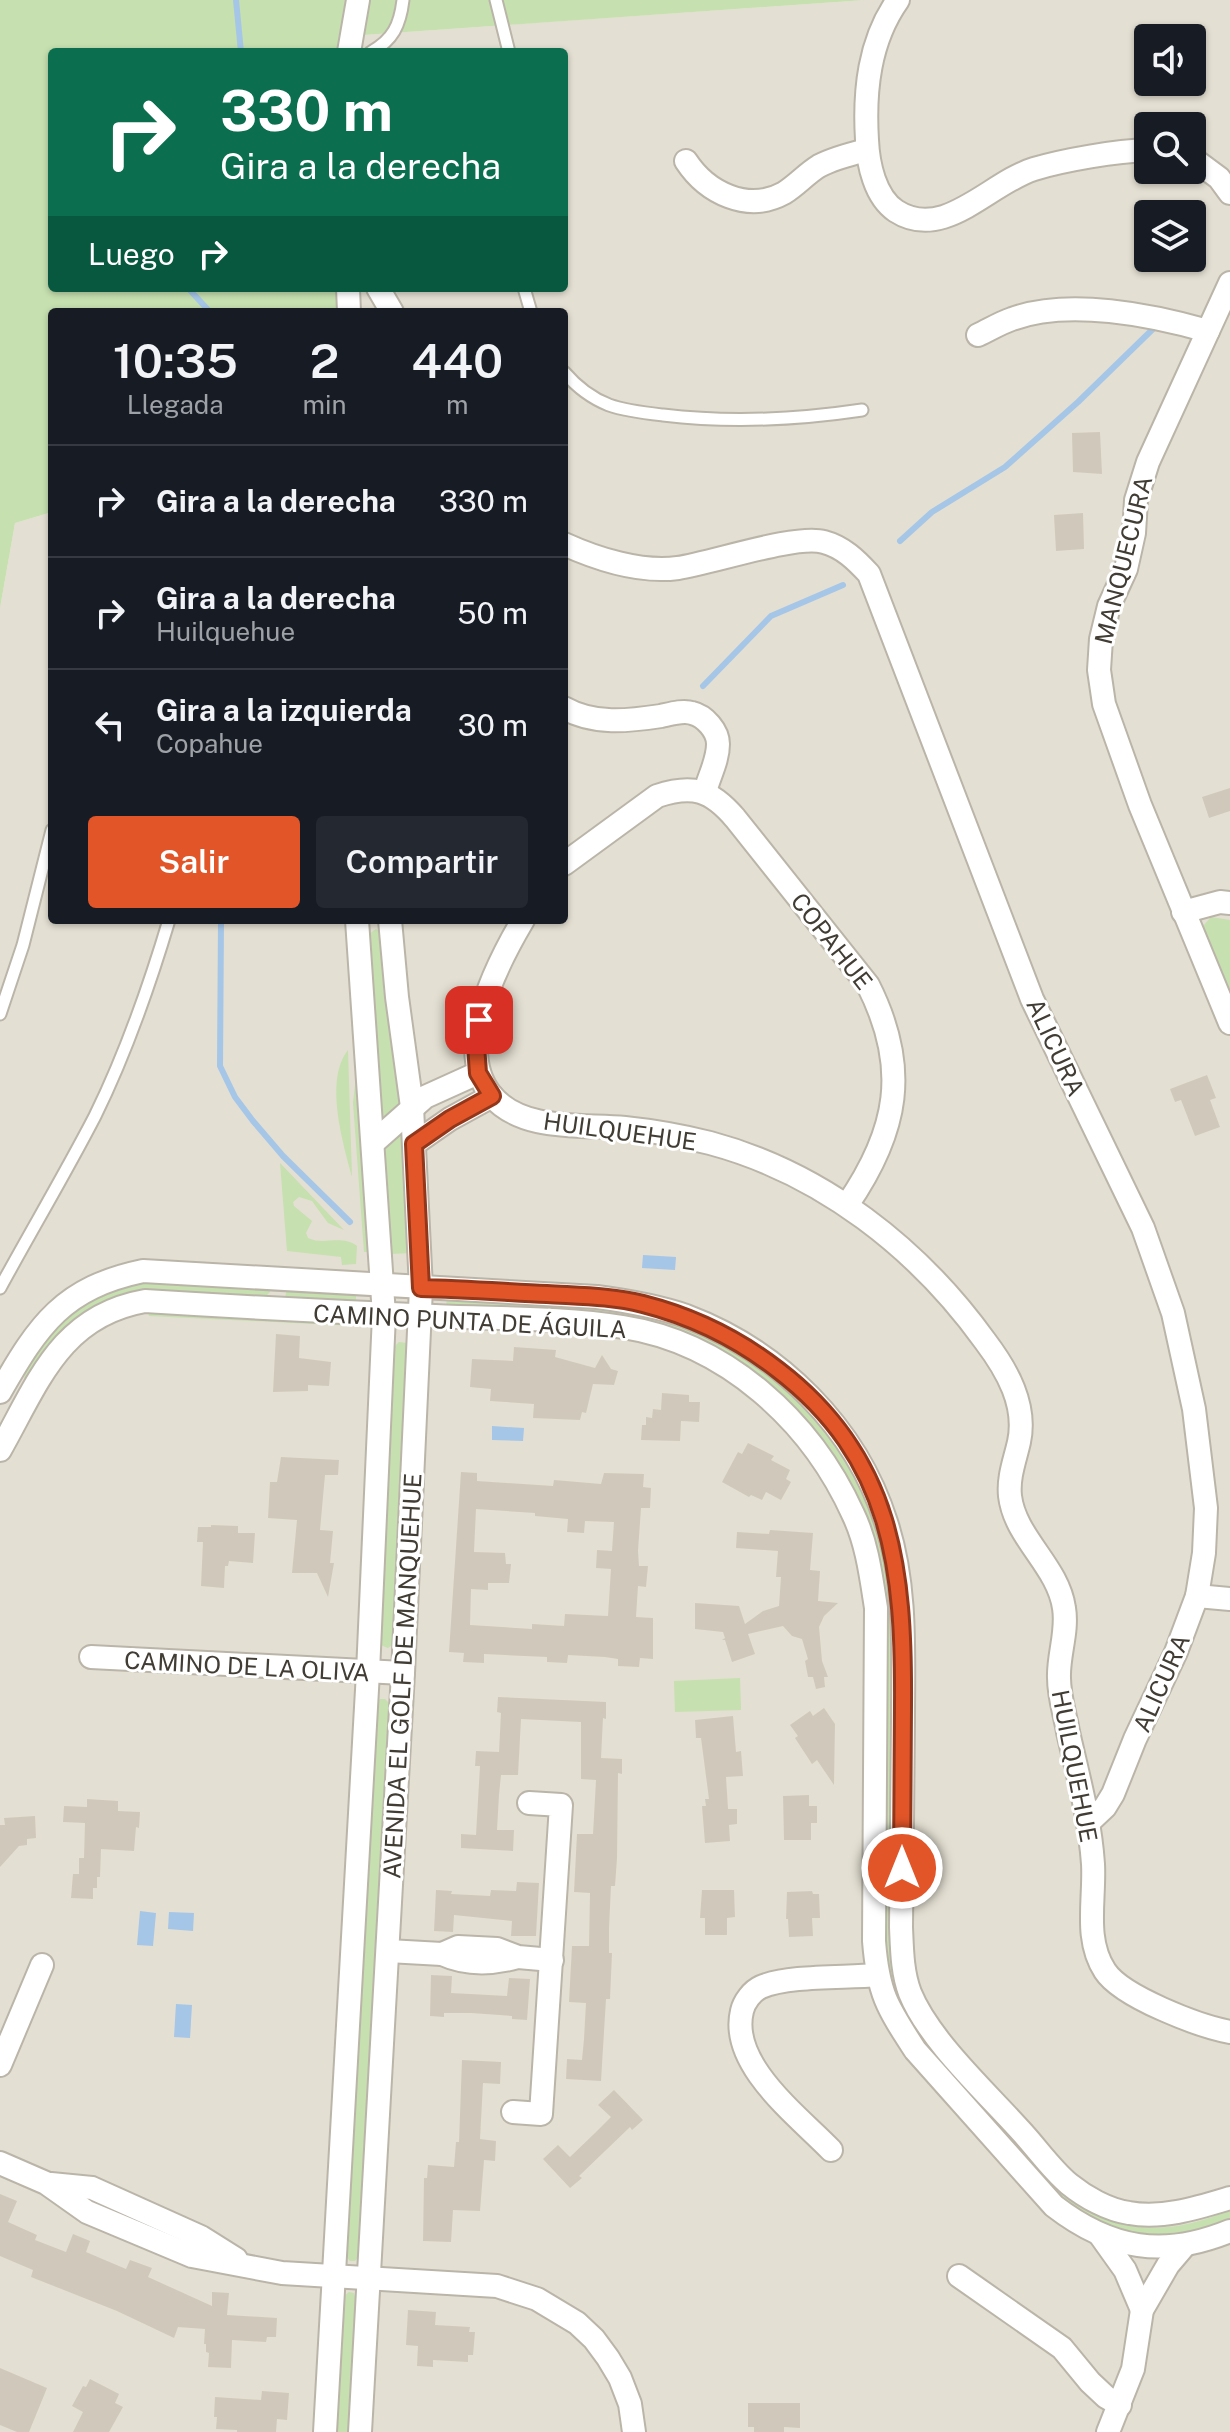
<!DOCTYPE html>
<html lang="es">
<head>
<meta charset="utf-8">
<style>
	:root { --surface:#171b24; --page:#242831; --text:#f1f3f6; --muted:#9ea1a6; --line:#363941; --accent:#e25529 }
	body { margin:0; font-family:"Public Sans",sans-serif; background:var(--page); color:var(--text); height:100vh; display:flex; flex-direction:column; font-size:30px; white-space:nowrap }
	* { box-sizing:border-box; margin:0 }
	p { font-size:26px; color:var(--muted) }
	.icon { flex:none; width:44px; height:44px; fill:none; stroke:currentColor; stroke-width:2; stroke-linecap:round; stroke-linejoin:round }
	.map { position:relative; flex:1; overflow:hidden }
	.panel { position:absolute; left:48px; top:308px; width:520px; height:616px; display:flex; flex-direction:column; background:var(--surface); border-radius:8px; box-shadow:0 2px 6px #0004 }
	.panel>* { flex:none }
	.guide { position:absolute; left:48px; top:48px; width:520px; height:244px; border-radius:8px; box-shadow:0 2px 6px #0004; background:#0b6e4f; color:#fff; overflow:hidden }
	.tools { position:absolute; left:1134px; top:24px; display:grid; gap:16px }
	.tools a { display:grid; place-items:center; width:72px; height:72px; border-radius:8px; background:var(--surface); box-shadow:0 2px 6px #0004; font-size:40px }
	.pin { position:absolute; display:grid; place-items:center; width:68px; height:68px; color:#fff; margin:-34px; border-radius:16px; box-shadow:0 4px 12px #0006 }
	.me { position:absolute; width:88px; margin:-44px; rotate:0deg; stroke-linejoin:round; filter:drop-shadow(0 0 6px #0008) }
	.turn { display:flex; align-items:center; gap:28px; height:168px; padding:0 40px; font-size:36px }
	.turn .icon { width:104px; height:104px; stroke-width:2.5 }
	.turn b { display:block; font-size:56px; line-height:68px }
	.then { display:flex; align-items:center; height:76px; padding:0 40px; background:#0003; gap:16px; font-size:30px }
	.eta { display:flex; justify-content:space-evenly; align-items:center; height:136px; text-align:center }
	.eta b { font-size:48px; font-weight:600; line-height:56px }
	.button { display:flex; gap:16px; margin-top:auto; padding:16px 40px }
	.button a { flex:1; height:92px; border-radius:8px; background:var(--accent); color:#fff; font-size:32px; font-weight:600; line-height:92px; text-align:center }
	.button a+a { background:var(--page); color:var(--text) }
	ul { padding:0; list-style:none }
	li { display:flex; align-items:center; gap:24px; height:112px; padding:0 40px; border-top:2px solid var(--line) }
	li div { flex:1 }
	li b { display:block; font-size:30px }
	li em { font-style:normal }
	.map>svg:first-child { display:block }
	.residential { fill:#e3dfd2; fill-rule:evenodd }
	.green { fill:#c6e0b0 }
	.water { fill:#a6c6e7 }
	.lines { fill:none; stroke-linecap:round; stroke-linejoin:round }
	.stream { stroke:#a6c6e7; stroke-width:6 }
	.building { fill:#d0c9bb; fill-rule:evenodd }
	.lane-casing { stroke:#bab5a8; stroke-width:15 }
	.street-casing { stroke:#bab5a8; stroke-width:26 }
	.lane { stroke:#fff; stroke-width:11 }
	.street { stroke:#fff; stroke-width:22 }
	.route-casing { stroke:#93371b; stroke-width:20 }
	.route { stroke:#e25529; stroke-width:14 }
	.labels { text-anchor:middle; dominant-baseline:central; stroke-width:6; stroke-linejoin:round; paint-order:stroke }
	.street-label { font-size:24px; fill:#413d34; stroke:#fff }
</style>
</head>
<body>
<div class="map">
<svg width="1230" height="2432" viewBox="0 0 1230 2432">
	<rect width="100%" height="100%" fill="#f0ede4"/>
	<path class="residential" d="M865 0H1230V2432H0V608L15 523 52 512V920H564V312H344V288H564V52H348V36ZM1148 38H1192V82H1148ZM1148 126H1192V170H1148ZM1148 214H1192V258H1148Z"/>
	<g class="green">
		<polygon points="0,0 865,0 349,36 348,52 52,52 52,288 344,288 344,312 52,312 52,512 15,523 0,608"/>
		<polygon points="1211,917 1230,920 1230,997 1204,935 1204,925"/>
		<polygon points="376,929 380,932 384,995 397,1068 401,1111 381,1124 369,934"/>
		<path d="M348 1050 352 1177C343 1143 324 1080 348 1050Z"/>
		<polygon points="356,1076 368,1252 364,1252 353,1103"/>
		<polygon points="398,1133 403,1133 410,1253 390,1254 381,1155"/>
		<path d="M280 1163 344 1230 328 1223 312 1201 299 1197 293 1202 294 1206 312 1221 306 1233 308 1238C325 1246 340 1234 357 1246L356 1264 342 1265 341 1257 287 1251Z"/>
		<path d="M166 1280 269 1288 270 1292 265 1297C157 1291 93 1270 29 1378H24C26 1367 34 1355 42 1345 73 1302 115 1286 166 1280Z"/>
		<polygon points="287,1288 356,1295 356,1302 285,1298"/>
		<path d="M447 1299C511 1303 577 1302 640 1314 755 1338 848 1429 882 1540 887 1557 889 1576 893 1593L894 1967 1077 2201C1128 2237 1175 2233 1230 2210V2219C1164 2245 1109 2241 1056 2191L922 2042 900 2006 891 1985 884 1953 887 1621C880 1522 843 1442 763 1380 750 1370 733 1355 717 1350 691 1342 660 1341 633 1336 571 1326 508 1316 446 1306Z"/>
		<polygon points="158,1311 355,1323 355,1326 149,1316 148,1312"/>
		<polygon points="399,1342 406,1343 410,1348 392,1645 388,1648 378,1644 394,1347"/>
		<polygon points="740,1678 741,1710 675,1712 674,1681"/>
		<polygon points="380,1699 385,1699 390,1704 360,2255 355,2261 350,2261 344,2254 376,1703"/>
		<polygon points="349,2292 354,2293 357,2303 350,2432 336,2432 343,2297"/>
	</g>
	<g class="water">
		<polygon points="643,1255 676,1257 675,1270 642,1268"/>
		<polygon points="492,1426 524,1428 523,1441 492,1440"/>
		<polygon points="140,1911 156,1913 153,1946 137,1945"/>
		<polygon points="169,1912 194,1913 193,1931 168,1929"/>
		<polygon points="176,2004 192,2005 190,2038 174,2037"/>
	</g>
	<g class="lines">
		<g class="stream">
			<polyline points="236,0 241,52"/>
			<polyline points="188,288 210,312"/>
			<polyline points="900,541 932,512 1005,467 1078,402 1155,327"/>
			<polyline points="703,686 771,616 843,585"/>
			<polyline points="221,920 220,1066 235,1097 253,1121 283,1156 350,1222"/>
		</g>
	</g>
	<g class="building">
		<polygon points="1100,432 1102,474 1073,472 1072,433"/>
		<polygon points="1083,513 1084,549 1056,551 1054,515"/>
		<polygon points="1230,788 1230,811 1209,818 1202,797"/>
		<polygon points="1207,1075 1216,1098 1210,1100 1220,1127 1195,1136 1181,1100 1175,1102 1170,1089"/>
		<polygon points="276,1334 300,1336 299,1358 331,1362 329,1386 308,1385 308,1391 273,1392"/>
		<polygon points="514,1347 556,1350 555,1357 595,1368 602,1355 611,1369 618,1371 614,1385 593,1384 586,1413 582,1412 580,1420 533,1418 534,1404 490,1401 491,1389 470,1387 472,1359 513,1361"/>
		<polygon points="662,1393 689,1395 689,1402 700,1402 699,1422 681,1421 680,1441 641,1440 642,1425 646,1425 646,1417 652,1418 653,1409 661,1410"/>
		<polygon points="748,1443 774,1456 771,1460 790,1470 786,1479 791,1482 781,1500 766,1492 762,1500 751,1495 749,1497 722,1482 738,1452 742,1454"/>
		<polygon points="281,1457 339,1460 338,1475 325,1475 320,1530 333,1531 330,1563 334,1563 328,1597 317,1573 292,1573 297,1520 268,1518 270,1482 277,1482"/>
		<path d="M461 1472 477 1473V1481L553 1486 554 1480 601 1484 604 1473 644 1474 643 1487 651 1488 650 1508H641L638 1551 639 1566H648L646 1587 638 1586 636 1617 653 1618V1659L640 1658 639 1667 618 1666V1659L605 1657 568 1655 567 1663 547 1662V1657L484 1654V1663L463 1662 464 1653 449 1652ZM476 1509 535 1513V1516L568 1519 567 1532 584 1533 585 1521 614 1522 612 1551 597 1550 596 1568 611 1569 608 1616 565 1614 564 1626 532 1624V1629L470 1625 471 1589 488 1590V1583H509L511 1564H506L505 1553 474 1552Z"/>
		<polygon points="211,1525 238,1526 238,1533 255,1533 253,1563 229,1561 228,1566 225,1566 224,1588 201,1586 203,1542 197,1542 198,1527 211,1527"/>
		<polygon points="770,1530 813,1533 810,1570 820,1571 818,1601 838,1603 824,1616 819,1627 822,1661 828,1677 824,1677 825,1687 816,1689 813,1677 808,1677 805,1661 808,1659 802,1639 792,1636 783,1626 748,1634 755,1654 732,1662 725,1640 722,1640 725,1638 723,1632 695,1629 695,1603 739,1606 745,1624 763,1611 779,1606 781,1577 776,1577 778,1551 736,1548 737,1532 769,1534"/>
		<polygon points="498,1697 606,1702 606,1719 603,1718 601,1758 622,1759 622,1774 618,1773 617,1858 615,1886 611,1886 609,1928 609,1953 612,1953 610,1999 606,1999 601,2081 566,2079 567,2059 582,2060 584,2039 586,2003 569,2002 572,1946 589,1946 590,1893 574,1892 577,1834 593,1834 596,1780 581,1779 581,1722 521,1719 518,1775 501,1775 499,1795 497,1830 514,1830 513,1851 461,1848 461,1834 476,1835 480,1766 475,1766 476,1751 499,1752 501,1713 497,1712"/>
		<polygon points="824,1708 835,1724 834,1785 817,1760 812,1764 795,1738 798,1736 790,1725 810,1711 813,1716"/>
		<polygon points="733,1716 736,1752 741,1751 743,1776 726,1777 728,1809 737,1809 737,1824 729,1825 730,1841 705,1843 702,1806 706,1806 705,1799 709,1799 701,1738 696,1738 695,1720"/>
		<polygon points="809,1795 809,1806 817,1806 817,1823 811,1823 811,1840 784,1840 783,1796"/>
		<polygon points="87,1799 118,1801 118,1811 140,1812 139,1828 136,1827 134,1851 101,1849 100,1877 97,1877 97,1888 93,1888 93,1899 71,1898 73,1874 79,1874 79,1858 84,1858 85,1823 63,1822 64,1806 87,1807"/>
		<polygon points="35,1816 36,1838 27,1839 27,1845 19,1846 0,1867 0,1825 5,1825 4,1818"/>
		<polygon points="517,1882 539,1883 536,1936 511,1936 512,1921 454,1915 453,1932 434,1931 436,1890 452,1891 451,1894 490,1896 491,1890 516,1891"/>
		<polygon points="702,1890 734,1890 735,1917 727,1918 727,1935 705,1935 705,1918 700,1918"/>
		<polygon points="812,1891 813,1894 819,1894 820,1918 812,1918 813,1936 789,1937 788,1919 786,1919 787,1892"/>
		<polygon points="431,1975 452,1976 451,1993 507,1996 509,1978 530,1979 527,2020 512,2019 512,2016 471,2013 444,2013 444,2017 430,2016"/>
		<polygon points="462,2060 501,2062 500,2084 483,2083 480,2139 496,2141 495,2161 484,2160 480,2211 453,2210 451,2242 423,2241 424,2178 427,2178 428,2165 454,2167 456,2142 459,2142"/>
		<polygon points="614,2090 643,2120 632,2130 630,2127 579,2176 582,2178 570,2188 543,2159 558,2145 570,2157 595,2133 611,2117 598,2105"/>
		<polygon points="0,2194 17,2201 8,2222 37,2235 35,2240 66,2252 73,2234 90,2241 86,2252 126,2269 130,2260 152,2268 148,2277 212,2306 212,2292 229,2293 227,2315 277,2318 276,2337 267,2337 266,2342 232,2340 231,2368 208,2367 209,2353 206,2352 206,2344 204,2344 205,2329 178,2327 174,2338 117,2311 31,2277 33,2270 0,2256"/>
		<polygon points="408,2310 436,2312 435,2325 470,2327 469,2332 475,2332 473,2355 468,2355 468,2362 433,2360 433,2367 417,2366 418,2346 406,2345"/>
		<polygon points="0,2368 47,2388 29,2432 17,2432 0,2425"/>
		<polygon points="90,2379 119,2394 115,2403 123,2407 109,2432 73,2432 83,2412 72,2406 83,2386 86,2387"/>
		<polygon points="262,2391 289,2393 287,2420 277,2419 276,2432 237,2432 237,2430 216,2429 217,2417 214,2417 215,2397 261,2400"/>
		<polygon points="748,2403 800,2403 800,2428 784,2427 784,2432 754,2432 754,2427 748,2427"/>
	</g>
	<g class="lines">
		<g class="lane-casing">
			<g id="lane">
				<polyline points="496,0 509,52"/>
				<path d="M371 52C393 40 400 25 403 0"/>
				<polyline points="524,288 531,312"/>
				<path d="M564 372C576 386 591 398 609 405 626 411 645 413 663 415 730 423 795 420 862 410"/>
				<polyline points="0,1014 23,945 52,830"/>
				<path d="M0 1288C31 1231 65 1174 95 1116 126 1053 149 987 169 920"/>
			</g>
		</g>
		<g class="street-casing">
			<g id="street">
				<path d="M898 0C869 41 864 91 867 140 868 164 875 197 896 211 944 242 989 183 1034 169 1064 160 1116 151 1148 150"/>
				<polyline points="349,52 358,0"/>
				<polyline points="1192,158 1219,178 1230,193"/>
				<path d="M686 161C707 193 748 213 784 193 797 185 806 174 819 166 834 158 851 154 867 150"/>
				<polyline points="1230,283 1148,462 1136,500 1134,533 1126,569 1109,606 1101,639 1099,670 1104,704 1140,805 1230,1023"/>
				<polyline points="348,288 349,312"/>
				<polyline points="378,288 392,312"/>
				<path d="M978 335C989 330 1000 323 1012 319 1068 298 1152 315 1208 331"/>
				<path d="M564 544C597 559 641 573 678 568 712 563 796 534 824 542 843 547 856 560 869 574L1032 999 1143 1228 1173 1313 1194 1409 1206 1508 1204 1553 1197 1596 1176 1652 1135 1739 1113 1794 1105 1807 1088 1823"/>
				<path d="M564 708C594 725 628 721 661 716 670 714 683 710 692 713 705 716 718 731 718 744 718 761 709 776 705 792"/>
				<path d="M564 864 657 796C693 784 711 790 735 818L868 985C910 1068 898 1131 847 1205"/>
				<polyline points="1183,912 1220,902 1230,903"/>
				<path d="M523 920C497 964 453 1048 491 1095 522 1132 582 1124 625 1128 654 1131 682 1136 710 1143 822 1173 918 1248 985 1341 1007 1370 1027 1405 1019 1442 1015 1460 1008 1477 1010 1496 1015 1538 1058 1566 1064 1608 1068 1632 1058 1655 1059 1678 1059 1697 1065 1714 1068 1732 1078 1776 1090 1819 1093 1864 1095 1900 1084 1939 1105 1971 1122 1997 1199 2026 1230 2032"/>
				<polyline points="373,1143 425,1097 478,1073"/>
				<polyline points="414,1144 450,1119 492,1096"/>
				<path d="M0 1392C39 1324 63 1288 143 1271L597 1297C627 1301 657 1306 686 1316 779 1351 856 1427 886 1522 907 1585 903 1655 903 1721 902 1789 902 1858 901 1927 902 1949 902 1972 910 1993 929 2040 986 2092 1020 2130 1036 2147 1051 2169 1069 2184 1085 2197 1108 2210 1129 2213 1163 2219 1197 2208 1230 2198"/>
				<path d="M0 1450C38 1383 60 1316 145 1301 241 1307 338 1312 435 1316 497 1319 561 1317 623 1327 726 1343 811 1421 853 1514 867 1543 871 1576 876 1608L874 1941C878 1993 887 2007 915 2050L1054 2206C1111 2250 1164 2258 1230 2231"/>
				<polyline points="1197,1596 1230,1599"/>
				<polyline points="91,1657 403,1673"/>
				<polyline points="388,1951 442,1954"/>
				<path d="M518 1957C493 1964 466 1965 442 1954L458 1947 497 1949 518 1957 552 1960"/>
				<polyline points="0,2065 42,1965"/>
				<polyline points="513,2112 541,2114 561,1805 529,1803"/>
				<path d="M831 2150C797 2115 729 2064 742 2011 744 2002 752 1991 761 1987 788 1975 845 1978 877 1975"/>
				<polyline points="0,2163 46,2183 87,2212 192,2256 282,2273 497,2286 537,2299 577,2323 594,2339 608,2358 620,2378 630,2404 634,2432"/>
				<polyline points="51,2184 92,2188 201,2237 236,2259"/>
				<polyline points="1100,2235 1125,2270 1142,2310"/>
				<polyline points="959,2276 1062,2348 1090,2382 1106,2397 1120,2405"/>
				<polyline points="325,2432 368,1672 384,1315 357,920"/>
				<polyline points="360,2432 403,1673 421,1288 412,1107 397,997 390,920"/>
				<polyline points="1108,2432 1133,2369 1142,2310 1168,2265 1185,2245"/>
			</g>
		</g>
		<use href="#lane" class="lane"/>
		<use href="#street" class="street"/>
	</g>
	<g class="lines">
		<g class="route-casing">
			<path id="route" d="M479 1020 476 1045 478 1073 492 1096 450 1119 414 1144 421 1288C463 1289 505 1292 547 1294 579 1296 612 1296 643 1304 694 1317 737 1338 778 1370 893 1458 904 1570 903 1705 903 1760 902 1814 902 1868"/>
		</g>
		<use href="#route" class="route"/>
	</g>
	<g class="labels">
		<g class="street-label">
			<text transform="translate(1123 560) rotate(-76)">MANQUECURA</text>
			<text transform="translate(832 941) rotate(52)">COPAHUE</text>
			<text transform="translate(1056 1047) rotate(65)">ALICURA</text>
			<text transform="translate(620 1131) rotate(8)">HUILQUEHUE</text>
			<text transform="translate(470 1321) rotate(3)">CAMINO PUNTA DE ÁGUILA</text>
			<text transform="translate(247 1666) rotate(3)">CAMINO DE LA OLIVA</text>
			<text transform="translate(402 1676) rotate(-87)">AVENIDA EL GOLF DE MANQUEHUE</text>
			<text transform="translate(1161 1683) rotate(-66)">ALICURA</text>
			<text transform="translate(1075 1766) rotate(79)">HUILQUEHUE</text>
		</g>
	</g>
</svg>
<div class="tools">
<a><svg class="icon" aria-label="sound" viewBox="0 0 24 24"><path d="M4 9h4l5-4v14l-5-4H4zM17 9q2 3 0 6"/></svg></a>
<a><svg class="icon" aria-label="search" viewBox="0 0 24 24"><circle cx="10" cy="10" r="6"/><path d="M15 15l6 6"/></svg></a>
<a><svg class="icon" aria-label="layers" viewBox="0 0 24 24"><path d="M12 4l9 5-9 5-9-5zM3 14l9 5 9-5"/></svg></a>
</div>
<div class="pin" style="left:479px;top:1020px;background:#d93025"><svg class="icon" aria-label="arrive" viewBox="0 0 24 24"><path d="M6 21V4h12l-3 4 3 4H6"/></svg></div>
<svg class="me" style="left:902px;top:1868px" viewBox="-20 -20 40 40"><circle r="17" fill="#e25529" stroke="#fff" stroke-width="3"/><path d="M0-11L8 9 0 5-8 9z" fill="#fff"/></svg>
<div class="guide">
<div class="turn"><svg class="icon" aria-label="right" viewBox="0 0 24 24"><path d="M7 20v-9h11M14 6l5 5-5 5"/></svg><div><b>330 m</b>Gira a la derecha</div></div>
<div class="then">Luego<svg class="icon" aria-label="right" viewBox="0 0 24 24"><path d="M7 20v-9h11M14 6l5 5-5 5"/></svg></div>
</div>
<section class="panel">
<div class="eta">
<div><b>10:35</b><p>Llegada</p></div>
<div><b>2</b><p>min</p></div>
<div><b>440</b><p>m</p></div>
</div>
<ul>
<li><svg class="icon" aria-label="right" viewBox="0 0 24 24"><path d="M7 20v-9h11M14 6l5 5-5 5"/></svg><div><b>Gira a la derecha</b></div><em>330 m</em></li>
<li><svg class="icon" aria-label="right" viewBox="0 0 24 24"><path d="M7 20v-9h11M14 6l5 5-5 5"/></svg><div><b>Gira a la derecha</b><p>Huilquehue</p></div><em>50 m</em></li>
<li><svg class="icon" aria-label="left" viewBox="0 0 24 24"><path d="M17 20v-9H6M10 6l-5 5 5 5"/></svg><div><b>Gira a la izquierda</b><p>Copahue</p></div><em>30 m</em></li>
</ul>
<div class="button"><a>Salir</a><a>Compartir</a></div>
</section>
</div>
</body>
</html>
